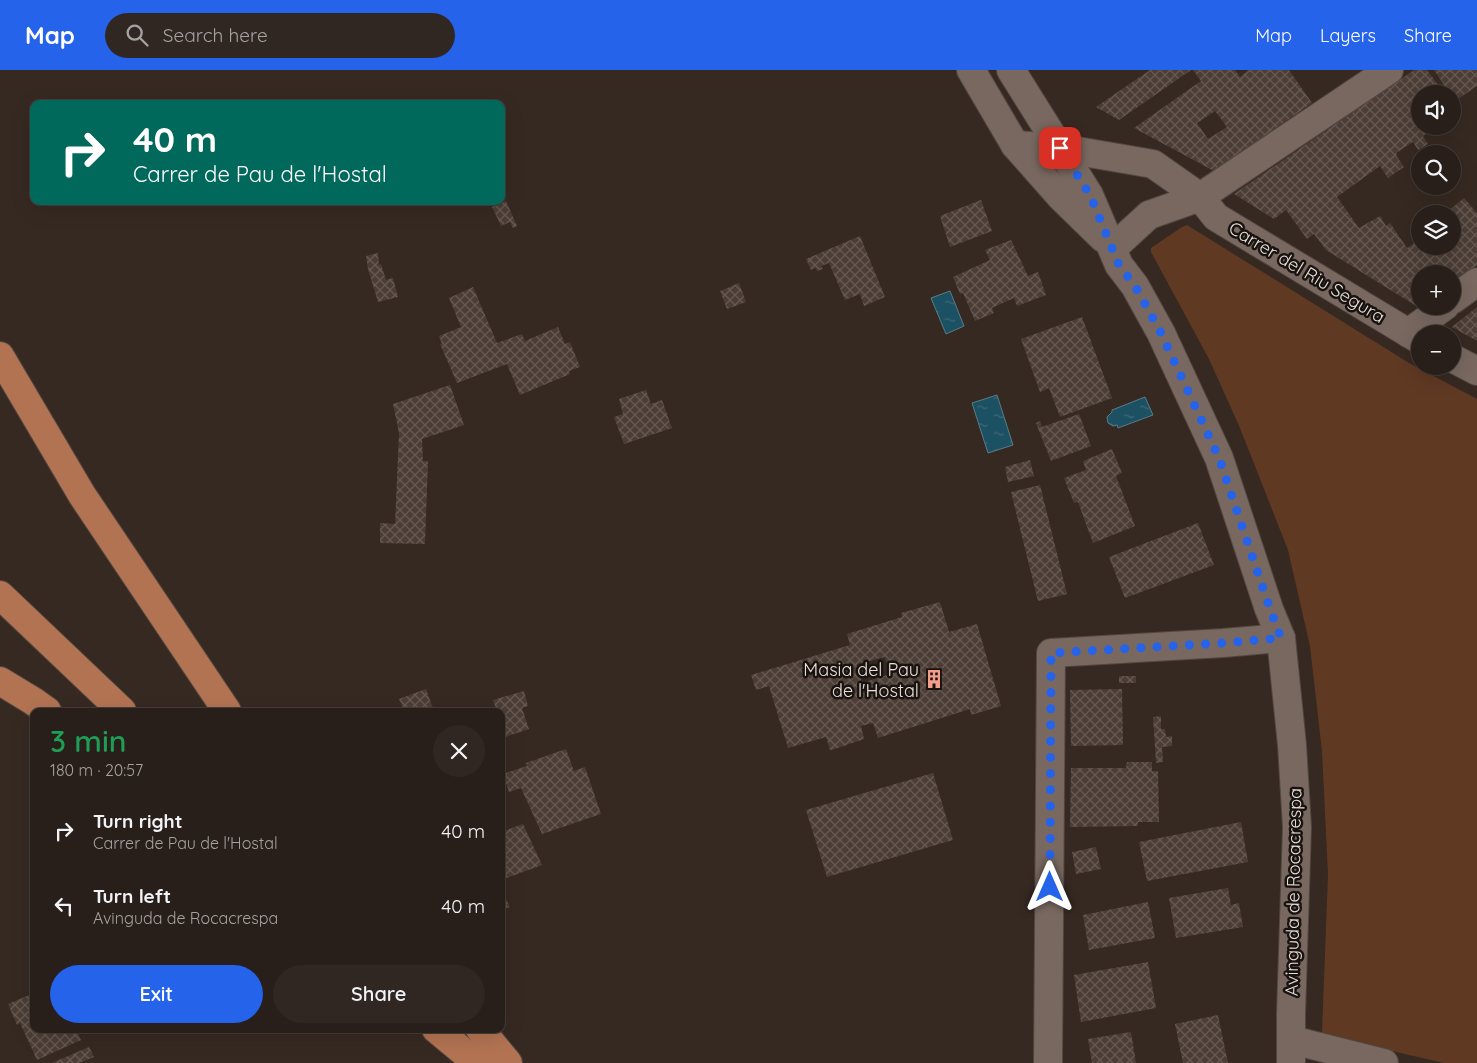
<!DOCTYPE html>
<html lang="en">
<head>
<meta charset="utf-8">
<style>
	:root { --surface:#281f1a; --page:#302723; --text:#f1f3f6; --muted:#a5a2a2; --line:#443d39; --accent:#2563eb }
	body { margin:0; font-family:Quicksand,sans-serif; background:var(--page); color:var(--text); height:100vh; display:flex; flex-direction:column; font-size:19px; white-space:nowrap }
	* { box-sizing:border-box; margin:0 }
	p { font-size:16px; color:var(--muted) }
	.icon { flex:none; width:28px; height:28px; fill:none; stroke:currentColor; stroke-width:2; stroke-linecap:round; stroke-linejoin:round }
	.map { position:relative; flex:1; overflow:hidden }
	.details { position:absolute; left:30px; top:638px; width:475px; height:325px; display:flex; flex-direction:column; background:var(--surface); border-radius:10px; box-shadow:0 5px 20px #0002,0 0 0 1px var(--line) }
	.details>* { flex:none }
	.guide { position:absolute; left:30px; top:30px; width:475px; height:105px; border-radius:10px; box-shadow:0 5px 20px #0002,0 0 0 1px var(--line); background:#00695c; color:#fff; overflow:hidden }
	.fabs { position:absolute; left:1411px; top:15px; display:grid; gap:10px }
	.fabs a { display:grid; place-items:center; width:50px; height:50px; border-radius:50%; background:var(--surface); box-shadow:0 5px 20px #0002,0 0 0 1px var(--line); font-size:25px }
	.pin { position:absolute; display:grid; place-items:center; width:42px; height:42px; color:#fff; margin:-21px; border-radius:10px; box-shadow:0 2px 8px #0006 }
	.me { position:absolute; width:55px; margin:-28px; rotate:0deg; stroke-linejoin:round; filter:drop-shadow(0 0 4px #0008) }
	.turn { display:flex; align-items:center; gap:18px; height:105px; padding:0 20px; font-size:22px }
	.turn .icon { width:65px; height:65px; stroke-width:2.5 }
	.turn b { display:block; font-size:35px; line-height:42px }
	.round { display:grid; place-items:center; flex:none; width:52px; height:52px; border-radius:26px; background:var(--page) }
	.overview { display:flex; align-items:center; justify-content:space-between; height:85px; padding:0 20px }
	h1 { font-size:30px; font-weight:600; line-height:38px; color:#1e9e55 }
	.button { display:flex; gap:10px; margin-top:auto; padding:10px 20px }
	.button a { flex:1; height:58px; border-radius:30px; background:var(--accent); color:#fff; font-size:20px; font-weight:600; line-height:58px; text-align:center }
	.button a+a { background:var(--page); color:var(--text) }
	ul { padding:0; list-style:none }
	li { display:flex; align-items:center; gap:15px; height:75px; padding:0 20px }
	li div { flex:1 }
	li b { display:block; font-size:19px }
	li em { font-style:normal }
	header { display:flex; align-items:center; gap:30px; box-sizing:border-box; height:70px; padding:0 25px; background:var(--accent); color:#fff }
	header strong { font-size:24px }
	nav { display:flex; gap:28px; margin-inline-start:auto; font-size:18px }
	.search { width:350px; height:45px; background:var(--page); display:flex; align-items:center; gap:12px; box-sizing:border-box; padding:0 18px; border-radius:28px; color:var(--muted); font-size:19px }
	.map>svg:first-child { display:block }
	.green { fill:#603923 }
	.water { fill:url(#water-ripples); stroke:#5a7c87 }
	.building { fill:url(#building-cross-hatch); fill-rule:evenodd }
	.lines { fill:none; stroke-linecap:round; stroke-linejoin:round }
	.minor-casing { stroke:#524741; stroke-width:30 }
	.highway-casing { stroke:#524741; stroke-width:30 }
	.minor { stroke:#786860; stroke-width:28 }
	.highway { stroke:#b27352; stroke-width:28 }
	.route { stroke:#2563eb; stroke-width:9; stroke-dasharray:0 16.2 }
	.labels { text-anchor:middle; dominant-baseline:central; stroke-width:5; stroke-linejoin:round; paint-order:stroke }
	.street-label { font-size:18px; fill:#e9e0db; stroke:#191310 }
	.poi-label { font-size:18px; fill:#e9e0db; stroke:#191310; text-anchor:end }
</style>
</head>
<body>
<header>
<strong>Map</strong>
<div class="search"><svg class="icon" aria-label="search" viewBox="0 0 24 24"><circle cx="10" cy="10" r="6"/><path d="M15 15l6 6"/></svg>Search here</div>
<nav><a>Map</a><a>Layers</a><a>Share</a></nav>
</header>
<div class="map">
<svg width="1477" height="993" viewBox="0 0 1477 993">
	<defs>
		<pattern id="water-ripples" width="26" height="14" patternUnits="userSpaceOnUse" patternTransform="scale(1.25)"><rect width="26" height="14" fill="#1c5163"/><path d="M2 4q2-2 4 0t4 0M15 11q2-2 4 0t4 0" fill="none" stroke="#3d6a79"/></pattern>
		<pattern id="building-cross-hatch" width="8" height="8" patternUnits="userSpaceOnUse" patternTransform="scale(1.25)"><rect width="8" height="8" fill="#4c3e36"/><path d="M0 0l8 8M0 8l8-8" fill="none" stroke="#665a52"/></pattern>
	</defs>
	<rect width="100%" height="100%" fill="#362922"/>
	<polygon class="green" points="1187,155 1409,293 1477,329 1477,993 1444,993 1323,965 1322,963 1328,804 1322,681 1310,576 1288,480 1240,358 1209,289 1151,182 1151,178 1182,157"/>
	<g class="water">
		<polygon points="950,221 964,256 946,264 931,228"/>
		<polygon points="997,325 1013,375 988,383 972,333"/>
		<polygon points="1145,327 1153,345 1118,358 1117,355 1113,356 1108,353 1107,347 1112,342 1112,340"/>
	</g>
	<g class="building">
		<polygon points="1150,0 1191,0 1119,50 1096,37"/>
		<path d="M1193 0H1235L1240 7 1249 0H1289L1312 33 1214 101 1134 58 1201 11ZM1215 41 1227 57 1208 69 1197 53Z"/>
		<polygon points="1414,0 1427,0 1445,24 1420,24 1420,56 1441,56 1432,62 1431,60 1423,66 1428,74 1418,80 1413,72 1396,83 1397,84 1396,85 1404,97 1388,108 1380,96 1337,127 1359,158 1380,146 1386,156 1390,153 1407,178 1420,169 1420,176 1452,176 1452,144 1445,144 1464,128 1477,143 1477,195 1452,214 1452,204 1420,204 1420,236 1424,236 1421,239 1326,180 1314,164 1307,169 1286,140 1274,149 1234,124"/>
		<polygon points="1434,0 1477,0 1477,16 1455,31 1452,27 1452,24 1450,24"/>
		<polygon points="981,130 992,161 950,177 940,146"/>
		<polygon points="506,131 517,156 513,158 510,152 501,156 492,137"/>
		<polygon points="860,166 885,227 864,236 860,224 845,230 829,193 821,196 823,199 817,201 816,198 811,200 806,189"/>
		<polygon points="1011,170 1028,206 1038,202 1046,225 1017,236 1014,228 992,238 994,243 975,251 963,223 960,224 953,207 990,190 985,180"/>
		<polygon points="378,183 379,195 381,194 386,210 393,208 398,227 378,232 368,199 366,186"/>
		<polygon points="739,213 746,232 727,239 720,221"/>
		<polygon points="473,217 497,273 522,264 525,271 558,257 565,274 570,272 580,297 569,301 570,304 520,325 507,294 457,313 440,274 442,274 439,266 461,257 449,228"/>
		<polygon points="1477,237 1477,271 1452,257"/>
		<polygon points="1082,247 1112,328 1060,347 1049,318 1040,322 1021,269"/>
		<polygon points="450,315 464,355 422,369 423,391 428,391 425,474 380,473 380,453 395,454 399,363 393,334"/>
		<polygon points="646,320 651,334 662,330 672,358 624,374 614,347 623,344 619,329"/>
		<polygon points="1079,344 1091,376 1051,391 1036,353 1040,351 1042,357"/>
		<polygon points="1112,379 1122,403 1116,406 1135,456 1093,473 1078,432 1074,433 1064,408 1086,400 1083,391"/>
		<polygon points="1030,390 1034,406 1008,412 1005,397"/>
		<polygon points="1040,415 1067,524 1038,531 1011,422"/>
		<polygon points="1198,453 1214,495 1125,528 1109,487"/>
		<path d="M940 532 949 562 977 554 1001 636 971 645 970 639 878 668 873 653 861 656 864 669 832 680H830L826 667 788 678 769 616 756 620 751 605 850 575 847 564 902 547 901 543ZM885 587 890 604 862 613 857 594Z"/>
		<rect x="1119" y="606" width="17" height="7"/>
		<polygon points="426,619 434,641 404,641 399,629"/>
		<polygon points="1122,619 1123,675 1071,676 1070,620"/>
		<polygon points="524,621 528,636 522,638 529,659 505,667 501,655 501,641 497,641 493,630"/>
		<polygon points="1161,646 1161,659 1165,659 1166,667 1172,666 1172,676 1162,677 1163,692 1156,693 1153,647"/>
		<polygon points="566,679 574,701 585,697 601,744 542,764 521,718 509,722 503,704 527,696 526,693"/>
		<polygon points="1127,692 1152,692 1152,701 1158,701 1159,752 1138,752 1138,756 1070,757 1071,698 1126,698"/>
		<polygon points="933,703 953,770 827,807 806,740"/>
		<polygon points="1241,752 1248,792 1147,811 1139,772"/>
		<polygon points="523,754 542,795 501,810 501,762"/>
		<polygon points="1096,777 1101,799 1076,804 1072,782"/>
		<polygon points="1228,818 1231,835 1239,833 1243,857 1176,868 1169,828"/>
		<polygon points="501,819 510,837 501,840"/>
		<polygon points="1148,832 1155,868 1089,880 1083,845"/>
		<polygon points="1148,892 1156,938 1081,952 1074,905"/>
		<polygon points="34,923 34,959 76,959 81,970 37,990 20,953 17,955 8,934"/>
		<polygon points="1218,945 1228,993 1183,993 1175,954"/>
		<polygon points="1131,962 1136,993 1092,993 1088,969"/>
		<polygon points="89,977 94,987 79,993 52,993"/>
	</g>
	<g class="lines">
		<g class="minor-casing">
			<g id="minor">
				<polyline points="971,0 1015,75 1061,127 1103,168"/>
				<polyline points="1011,0 1089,125 1119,195 1135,216 1161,263 1219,388 1269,539 1281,568 1292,675 1297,757 1291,944 1291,993"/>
				<polyline points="1015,75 1060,78 1153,94 1200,127 1216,147 1420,270"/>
				<polyline points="1113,178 1149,145 1200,127 1389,0"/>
				<polyline points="1452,230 1477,212"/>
				<polyline points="1408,263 1445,236"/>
				<polyline points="1452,288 1477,301"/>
				<polyline points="1292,970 1384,993"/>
				<polyline points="1048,993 1051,583 1223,573 1281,568"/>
			</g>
		</g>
		<g class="highway-casing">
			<g id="highway">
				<polyline points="0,286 82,425 227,641"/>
				<polyline points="0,525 122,641"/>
				<polyline points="0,611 33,631 47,641"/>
				<polyline points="436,959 477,993"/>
				<polyline points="480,959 508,993"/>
			</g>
		</g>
		<use href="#minor" class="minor"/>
		<use href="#highway" class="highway"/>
	</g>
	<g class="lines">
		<polyline class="route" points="1050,817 1051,583 1223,573 1281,568 1270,539 1219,388 1161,263 1135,216 1119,195 1090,125 1060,78"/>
	</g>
	<defs>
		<g id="building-bare" transform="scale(1.5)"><path d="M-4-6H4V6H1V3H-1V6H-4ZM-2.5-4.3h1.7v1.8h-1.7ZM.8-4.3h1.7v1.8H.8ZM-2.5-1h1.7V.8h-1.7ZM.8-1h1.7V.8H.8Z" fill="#f49e89" stroke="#191310" stroke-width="2.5" paint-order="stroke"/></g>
	</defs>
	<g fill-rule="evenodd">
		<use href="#building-bare" x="934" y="609"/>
	</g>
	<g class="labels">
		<g class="street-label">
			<text transform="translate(1307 202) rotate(31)">Carrer del Riu Segura</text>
			<text transform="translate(1293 822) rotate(-89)">Avinguda de Rocacrespa</text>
		</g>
		<g class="poi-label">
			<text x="919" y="599">Masia del Pau<tspan x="919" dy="21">de l'Hostal</tspan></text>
		</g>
	</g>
</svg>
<div class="fabs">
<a><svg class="icon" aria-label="sound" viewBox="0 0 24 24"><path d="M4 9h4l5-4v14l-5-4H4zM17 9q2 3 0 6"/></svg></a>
<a><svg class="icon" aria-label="search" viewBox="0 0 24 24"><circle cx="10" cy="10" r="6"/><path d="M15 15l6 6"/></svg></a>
<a><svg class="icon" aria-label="layers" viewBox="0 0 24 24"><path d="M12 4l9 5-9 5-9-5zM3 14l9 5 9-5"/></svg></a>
<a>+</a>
<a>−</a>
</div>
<div class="pin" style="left:1060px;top:78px;background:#d93025"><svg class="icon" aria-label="arrive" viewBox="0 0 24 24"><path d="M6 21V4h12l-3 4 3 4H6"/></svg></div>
<svg class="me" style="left:1050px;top:817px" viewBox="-20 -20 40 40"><path d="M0-17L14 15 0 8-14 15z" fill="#2563eb" stroke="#fff" stroke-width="4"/></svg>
<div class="guide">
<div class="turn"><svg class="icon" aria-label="right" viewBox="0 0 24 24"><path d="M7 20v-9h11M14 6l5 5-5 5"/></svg><div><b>40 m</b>Carrer de Pau de l'Hostal</div></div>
</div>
<section class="details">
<div class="overview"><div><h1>3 min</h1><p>180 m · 20:57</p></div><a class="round"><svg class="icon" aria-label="close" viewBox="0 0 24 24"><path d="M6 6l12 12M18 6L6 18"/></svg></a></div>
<ul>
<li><svg class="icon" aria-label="right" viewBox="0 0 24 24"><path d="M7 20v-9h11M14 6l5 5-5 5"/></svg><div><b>Turn right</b><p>Carrer de Pau de l'Hostal</p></div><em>40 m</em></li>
<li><svg class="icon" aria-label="left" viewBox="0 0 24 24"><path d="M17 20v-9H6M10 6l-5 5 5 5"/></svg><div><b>Turn left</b><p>Avinguda de Rocacrespa</p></div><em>40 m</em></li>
</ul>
<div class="button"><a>Exit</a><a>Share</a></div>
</section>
</div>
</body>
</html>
